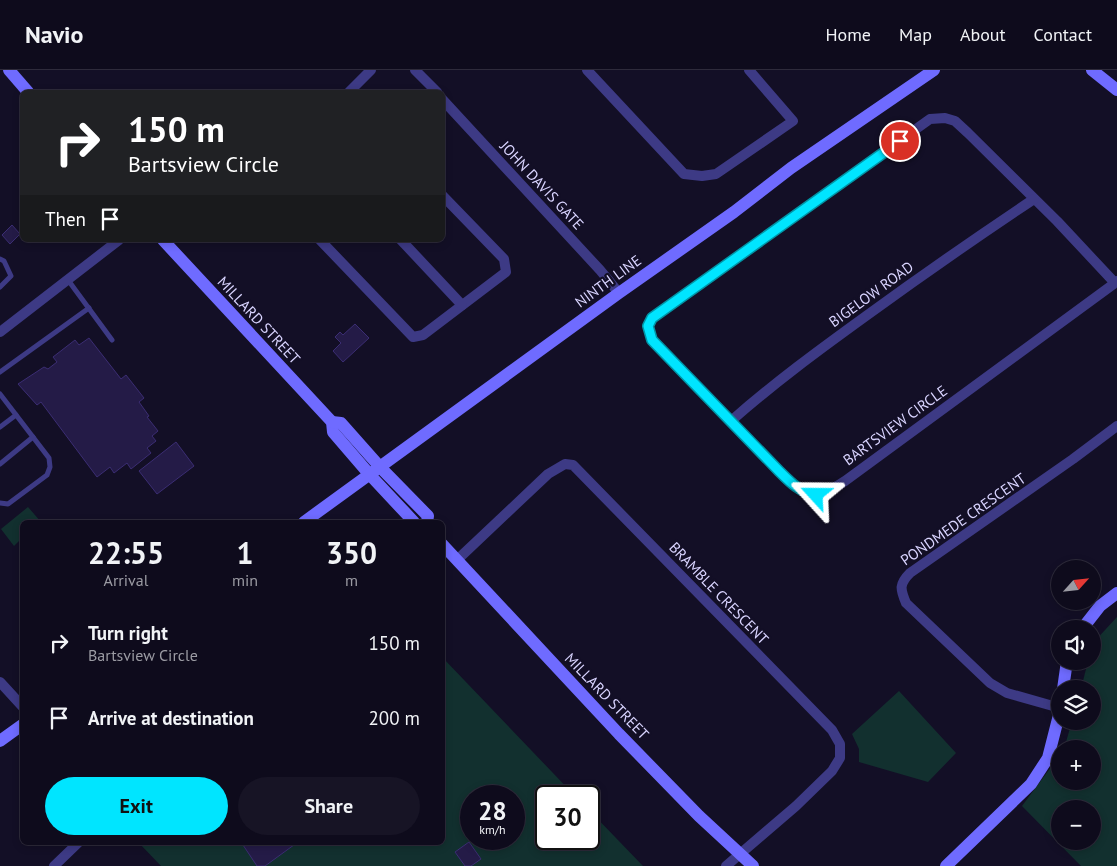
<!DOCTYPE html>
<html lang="en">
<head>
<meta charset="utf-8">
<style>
	:root { --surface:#0e0b1c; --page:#171425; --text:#f1f3f6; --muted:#9b9ba3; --line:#2e2b3b; --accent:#00e5ff }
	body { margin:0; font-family:"PT Sans",sans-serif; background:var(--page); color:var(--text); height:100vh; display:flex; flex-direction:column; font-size:19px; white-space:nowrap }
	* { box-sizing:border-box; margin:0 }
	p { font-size:16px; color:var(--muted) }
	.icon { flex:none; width:28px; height:28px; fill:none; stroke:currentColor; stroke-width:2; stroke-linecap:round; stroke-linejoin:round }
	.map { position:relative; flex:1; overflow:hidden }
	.sheet { position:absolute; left:20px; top:450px; width:425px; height:325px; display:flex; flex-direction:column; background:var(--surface); border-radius:8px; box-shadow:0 2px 8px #0003,0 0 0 1px var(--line) }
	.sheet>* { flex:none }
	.guide { position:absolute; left:20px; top:20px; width:425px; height:152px; border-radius:8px; box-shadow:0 2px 8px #0003,0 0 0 1px var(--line); background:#202124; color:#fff; overflow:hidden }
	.needle { width:32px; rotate:63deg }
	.tools { position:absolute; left:1051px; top:490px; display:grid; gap:10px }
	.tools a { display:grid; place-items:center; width:50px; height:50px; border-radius:50%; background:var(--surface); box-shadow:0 2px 8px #0003,0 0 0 1px var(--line); font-size:25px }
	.speed { position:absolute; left:460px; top:715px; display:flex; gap:10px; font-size:25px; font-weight:700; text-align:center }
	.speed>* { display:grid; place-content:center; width:65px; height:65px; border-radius:50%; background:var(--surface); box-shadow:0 2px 8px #0003,0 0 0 1px var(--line); line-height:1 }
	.speed small { font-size:12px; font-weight:400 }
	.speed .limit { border:2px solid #111; border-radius:8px; background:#fff; color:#111 }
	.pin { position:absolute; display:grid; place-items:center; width:42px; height:42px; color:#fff; margin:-21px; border:2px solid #fff; border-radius:50%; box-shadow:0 1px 5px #0007 }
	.me { position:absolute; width:55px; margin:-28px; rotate:294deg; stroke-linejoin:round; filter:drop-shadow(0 0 4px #0008) }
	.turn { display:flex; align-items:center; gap:18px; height:105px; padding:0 25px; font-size:22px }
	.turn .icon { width:65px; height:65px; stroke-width:2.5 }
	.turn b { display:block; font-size:35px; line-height:42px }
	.then { display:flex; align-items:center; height:48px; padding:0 25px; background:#0003; gap:10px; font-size:19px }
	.eta { display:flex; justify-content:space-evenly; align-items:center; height:85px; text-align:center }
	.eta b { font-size:30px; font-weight:800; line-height:35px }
	.action { display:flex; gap:10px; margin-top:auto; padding:10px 25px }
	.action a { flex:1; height:58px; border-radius:30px; background:var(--accent); color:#111; font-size:20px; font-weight:800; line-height:58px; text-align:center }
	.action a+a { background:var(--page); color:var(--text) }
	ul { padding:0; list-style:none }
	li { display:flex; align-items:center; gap:15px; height:75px; padding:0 25px }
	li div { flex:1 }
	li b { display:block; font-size:19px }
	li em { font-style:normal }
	header { display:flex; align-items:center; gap:30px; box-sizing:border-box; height:70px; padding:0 25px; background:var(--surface); border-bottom:1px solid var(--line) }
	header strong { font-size:24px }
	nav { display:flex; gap:28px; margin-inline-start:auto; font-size:18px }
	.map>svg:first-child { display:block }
	.green { fill:#12302f; fill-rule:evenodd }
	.building { fill:#241b47; stroke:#3b2d73 }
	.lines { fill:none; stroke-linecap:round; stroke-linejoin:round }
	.lane { stroke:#3d3a85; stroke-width:5 }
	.street { stroke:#3d3a85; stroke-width:10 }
	.secondary { stroke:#6f6bff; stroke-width:12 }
	.route-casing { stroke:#0095a6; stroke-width:12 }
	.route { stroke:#00e5ff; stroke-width:9 }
	.labels { text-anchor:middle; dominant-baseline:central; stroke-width:4.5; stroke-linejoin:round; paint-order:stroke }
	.street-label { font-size:15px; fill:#d9d4ff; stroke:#130f26 }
</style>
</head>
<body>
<header>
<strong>Navio</strong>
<nav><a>Home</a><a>Map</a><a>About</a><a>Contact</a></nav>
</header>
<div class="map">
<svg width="1117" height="796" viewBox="0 0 1117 796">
	<rect width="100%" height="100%" fill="#130f26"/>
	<g class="green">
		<polygon points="28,437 41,452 22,452 22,468 14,476 1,459"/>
		<path d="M1117 547V796H1081L1022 736 1060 685V711H1092V679H1064L1072 651H1092V619H1081L1088 591H1092L1093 573ZM1060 739H1092V771H1060Z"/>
		<path d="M443 588 575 726H546V769H589V740L643 796H161L139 773 442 772ZM471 726H514V769H471Z"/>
		<polygon points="899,621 956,683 928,712 859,692 859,679 852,664"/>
	</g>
	<g class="building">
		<polygon points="12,155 20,164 10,174 2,165"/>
		<polygon points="355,254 369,268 343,292 333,281 341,273 335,267 340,262 343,265"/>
		<polygon points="89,268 121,309 126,305 144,328 139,332 149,346 147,347 158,361 152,366 156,371 147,378 151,383 131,399 127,393 114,403 110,397 97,407 41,332 37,335 18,314 44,297 48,299 57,292 53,287 75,270 79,275"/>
		<polygon points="176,372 194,396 157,424 139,401"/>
		<polygon points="241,772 298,772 265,796 257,796"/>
		<polygon points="469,772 481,789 471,796 465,796 455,782"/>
	</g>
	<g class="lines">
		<g class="lane">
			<polyline points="0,189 4,191 11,206 0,217"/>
			<polyline points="68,210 112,270"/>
			<polyline points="0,302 89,238"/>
			<polyline points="0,324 49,388 50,397 47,405 8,434 0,433"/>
			<polyline points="0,357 16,345"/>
			<polyline points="0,394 33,367"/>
		</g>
		<g class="street">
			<polyline points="415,0 437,22"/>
			<polyline points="587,0 684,104 702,106 716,104 793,51 749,0"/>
			<polyline points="349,22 371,0"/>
			<polyline points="442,29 600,200 619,223"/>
			<polyline points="320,170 413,267 423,265 506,202 504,189 442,125"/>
			<polyline points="401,170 462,235"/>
			<path d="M1115 213 1057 151 968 63 955 51 945 48 930 49 652 248 648 257 652 270 778 400C806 427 810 434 845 411L1115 213 1117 211"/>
			<polyline points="0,262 119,170"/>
			<path d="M731 351C774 313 819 280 866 246 921 206 977 167 1034 129"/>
			<polyline points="457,490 548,404 565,394 573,395 832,660 840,674 840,688 832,701 796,736 726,796"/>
			<polyline points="0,612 22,636"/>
			<path d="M1060 638 1007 623 990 613 906 533C900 519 899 514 910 503L1073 389 1117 356"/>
			<polyline points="54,796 79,772"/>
		</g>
		<g class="secondary">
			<polyline points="9,0 28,22"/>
			<polyline points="1092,0 1117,20"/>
			<polyline points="163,170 332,352 333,362 370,405 414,452"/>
			<polyline points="332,352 341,353 380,397 428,446 427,452"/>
			<polyline points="304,452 619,223 734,142 791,98 934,0"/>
			<polyline points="442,474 619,664 699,746 753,796"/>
			<polyline points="1082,559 1100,536 1117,523"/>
			<polyline points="1063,619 1067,591"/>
			<polyline points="0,671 22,655"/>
			<polyline points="946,796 1031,714 1048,688 1060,641"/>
		</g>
	</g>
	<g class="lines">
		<g class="route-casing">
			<path id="route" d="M816 425C799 422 790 412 778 400L652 270 648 256 652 248 900 71"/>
		</g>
		<use href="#route" class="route"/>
	</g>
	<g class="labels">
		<g class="street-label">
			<text transform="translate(542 115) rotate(47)">JOHN DAVIS GATE</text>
			<text transform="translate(608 211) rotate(-36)">NINTH LINE</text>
			<text transform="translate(871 224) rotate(-36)">BIGELOW ROAD</text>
			<text transform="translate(259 250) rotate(47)">MILLARD STREET</text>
			<text transform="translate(895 355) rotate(-36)">BARTSVIEW CIRCLE</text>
			<text transform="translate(963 449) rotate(-35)">PONDMEDE CRESCENT</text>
			<text transform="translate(719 523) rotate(46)">BRAMBLE CRESCENT</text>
			<text transform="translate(607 626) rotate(46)">MILLARD STREET</text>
		</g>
	</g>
</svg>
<div class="tools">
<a><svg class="needle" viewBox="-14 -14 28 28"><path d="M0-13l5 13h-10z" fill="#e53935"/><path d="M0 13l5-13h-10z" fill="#9b9ba3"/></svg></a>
<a><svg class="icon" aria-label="sound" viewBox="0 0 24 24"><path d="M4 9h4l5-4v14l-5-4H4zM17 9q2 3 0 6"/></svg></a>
<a><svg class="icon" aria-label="layers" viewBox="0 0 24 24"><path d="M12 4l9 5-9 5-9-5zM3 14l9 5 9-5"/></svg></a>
<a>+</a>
<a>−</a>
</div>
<div class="speed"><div>28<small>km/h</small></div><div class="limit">30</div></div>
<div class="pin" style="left:900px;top:71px;background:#d93025"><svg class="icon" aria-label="arrive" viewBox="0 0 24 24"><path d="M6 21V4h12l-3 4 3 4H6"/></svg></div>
<svg class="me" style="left:816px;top:425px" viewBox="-20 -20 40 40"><path d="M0-17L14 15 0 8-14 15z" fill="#00e5ff" stroke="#fff" stroke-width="4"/></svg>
<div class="guide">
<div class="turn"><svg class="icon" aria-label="right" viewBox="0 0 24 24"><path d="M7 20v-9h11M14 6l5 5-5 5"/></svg><div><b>150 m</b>Bartsview Circle</div></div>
<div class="then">Then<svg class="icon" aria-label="arrive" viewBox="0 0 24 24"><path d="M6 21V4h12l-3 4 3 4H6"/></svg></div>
</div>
<section class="sheet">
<div class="eta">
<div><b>22:55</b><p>Arrival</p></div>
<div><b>1</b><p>min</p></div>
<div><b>350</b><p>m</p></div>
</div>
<ul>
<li><svg class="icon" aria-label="right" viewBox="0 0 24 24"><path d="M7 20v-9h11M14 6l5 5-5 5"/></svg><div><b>Turn right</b><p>Bartsview Circle</p></div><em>150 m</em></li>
<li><svg class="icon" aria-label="arrive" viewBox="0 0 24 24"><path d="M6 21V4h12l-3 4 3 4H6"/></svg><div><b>Arrive at destination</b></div><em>200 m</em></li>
</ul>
<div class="action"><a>Exit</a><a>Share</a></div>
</section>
</div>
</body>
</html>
